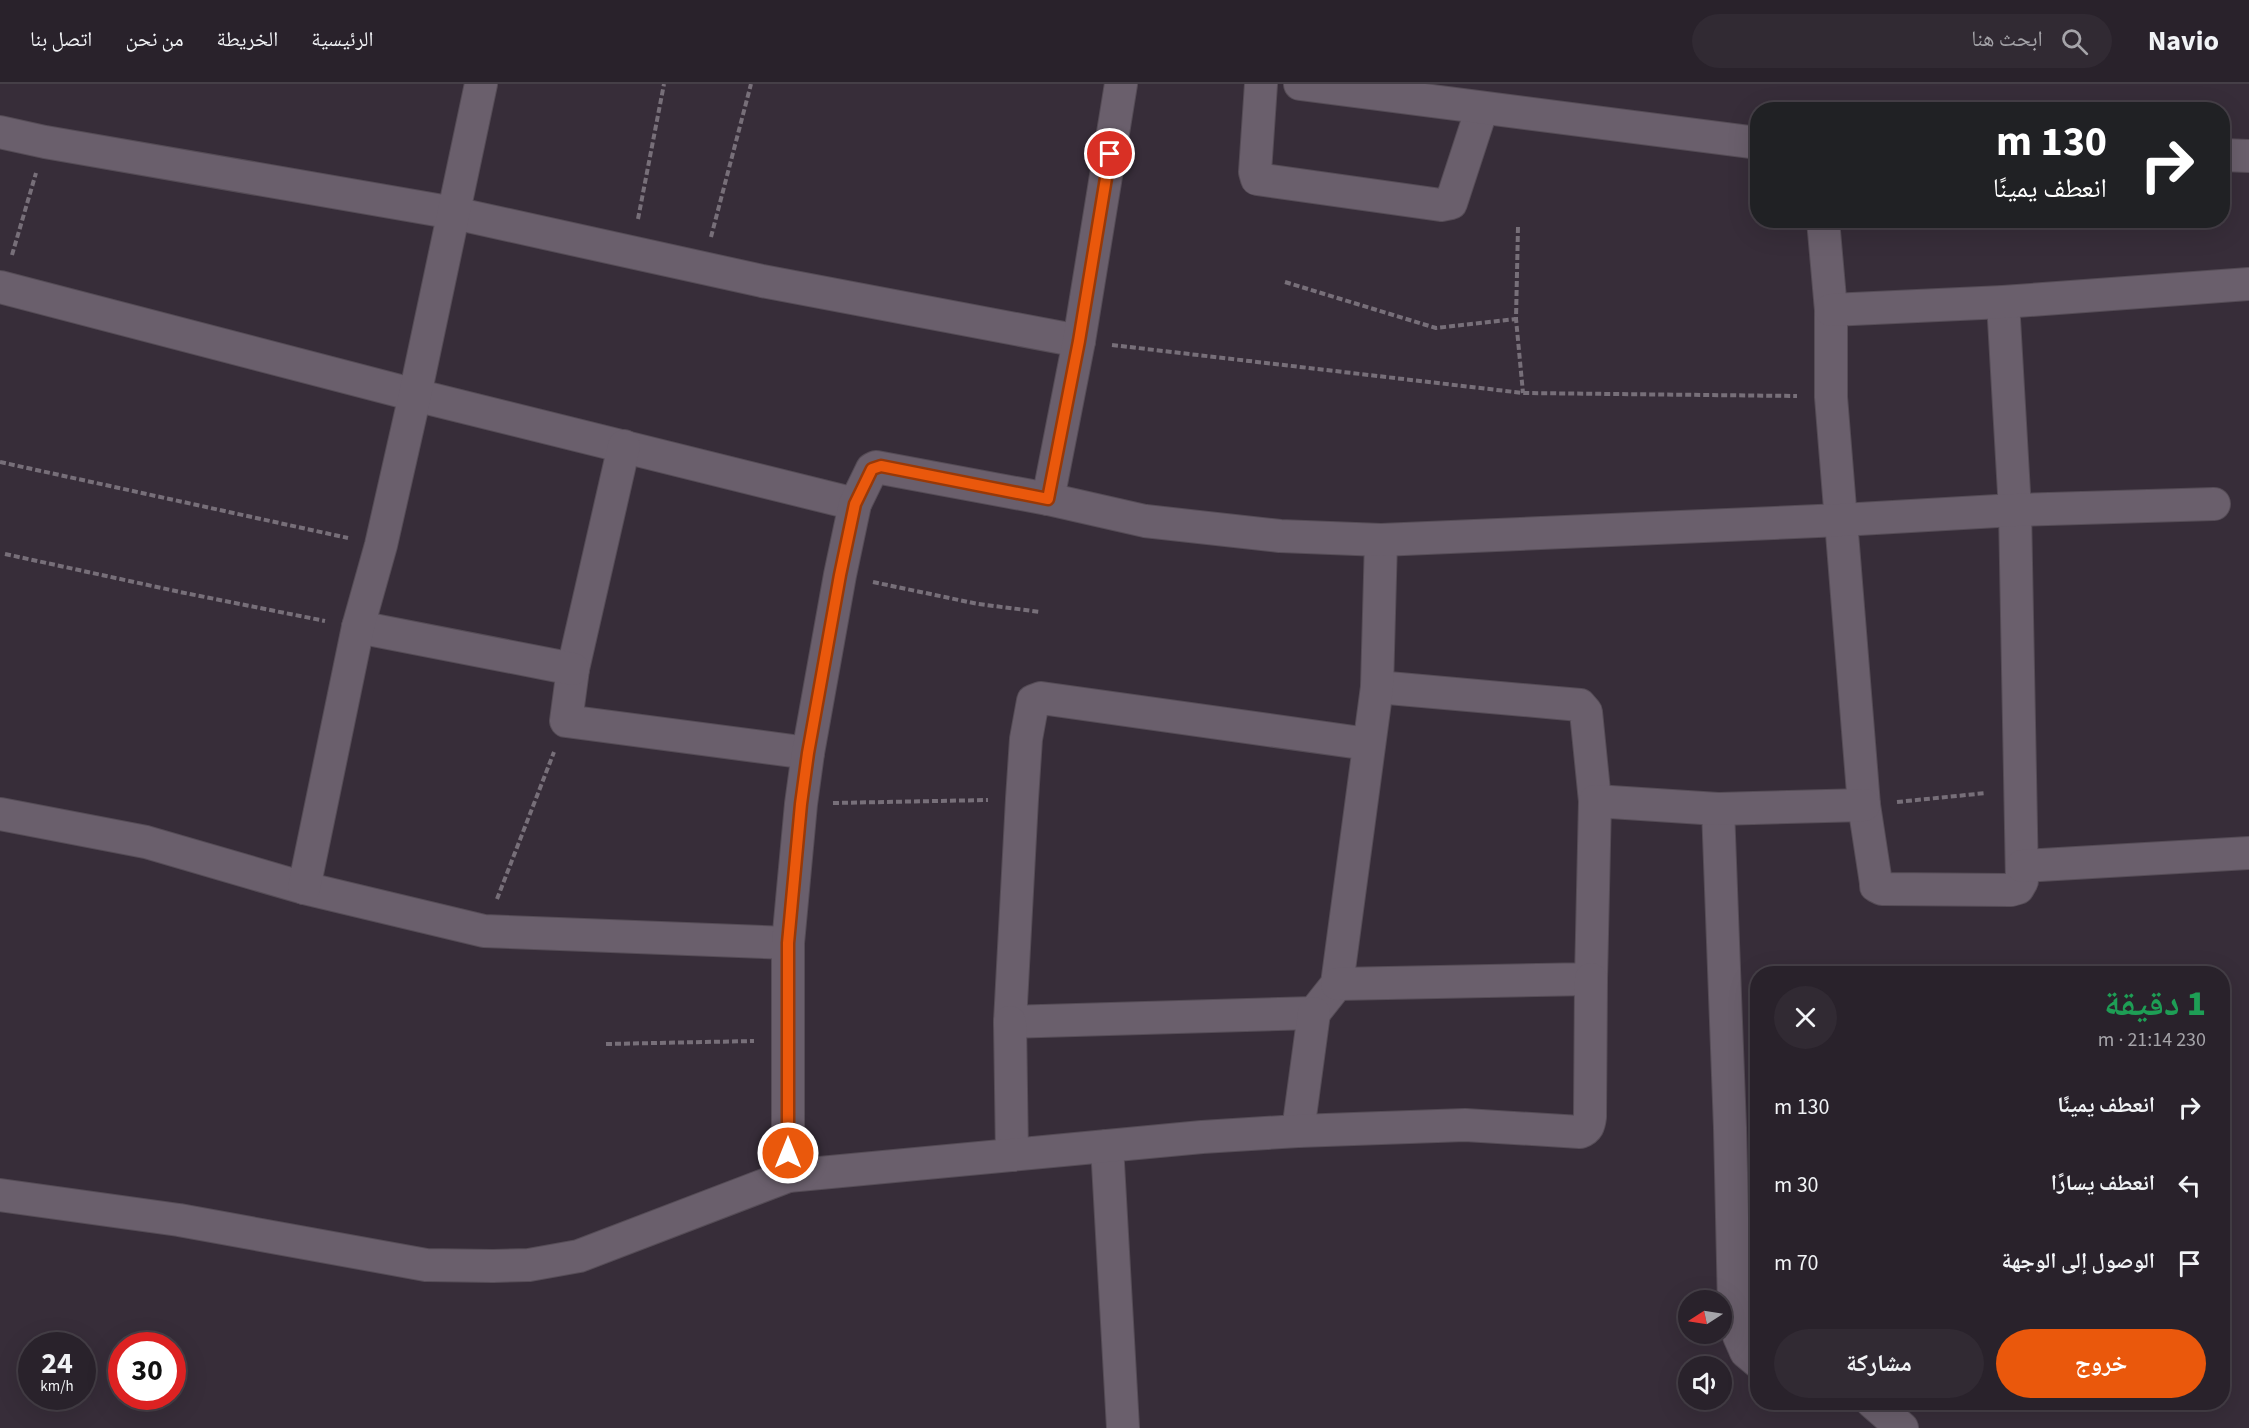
<!DOCTYPE html>
<html lang="ar">
<head>
<meta charset="utf-8">
<style>
	:root { --surface:#29222b; --page:#312a33; --text:#f1f3f6; --muted:#a5a4a9; --line:#453f47; --accent:#ea580c }
	body { margin:0; font-family:"Source Sans 3","Noto Naskh Arabic",sans-serif; background:var(--page); color:var(--text); direction:rtl; height:100vh; display:flex; flex-direction:column; font-size:22px; white-space:nowrap }
	* { box-sizing:border-box; margin:0 }
	p { font-size:20px; color:var(--muted) }
	.icon { flex:none; width:33px; height:33px; fill:none; stroke:currentColor; stroke-width:2; stroke-linecap:round; stroke-linejoin:round }
	.map { position:relative; flex:1; overflow:hidden; direction:ltr }
	.details { position:absolute; left:1750px; top:882px; width:480px; height:444px; display:flex; flex-direction:column; background:var(--surface); border-radius:24px; box-shadow:0 6px 24px #0002,0 0 0 2px var(--line); direction:rtl }
	.details>* { flex:none }
	.guide { position:absolute; left:1750px; top:18px; width:480px; height:126px; border-radius:24px; box-shadow:0 6px 24px #0002,0 0 0 2px var(--line); direction:rtl; background:#202124; color:#fff; overflow:hidden }
	.needle { width:39px; rotate:258deg }
	.buttons { position:absolute; left:1678px; top:1206px; display:grid; gap:12px }
	.buttons a { display:grid; place-items:center; width:54px; height:54px; border-radius:50%; background:var(--surface); box-shadow:0 6px 24px #0002,0 0 0 2px var(--line); font-size:30px }
	.speed { position:absolute; left:18px; top:1248px; display:flex; gap:12px; font-size:30px; font-weight:700; text-align:center }
	.speed>* { display:grid; place-content:center; width:78px; height:78px; border-radius:50%; background:var(--surface); box-shadow:0 6px 24px #0002,0 0 0 2px var(--line); line-height:1 }
	.speed small { font-size:15px; font-weight:400 }
	.speed .limit { border:9px solid #d22; background:#fff; color:#111 }
	.pin { position:absolute; display:grid; place-items:center; width:51px; height:51px; color:#fff; margin:-26px; border:3px solid #fff; border-radius:50%; box-shadow:0 2px 6px #0007 }
	.me { position:absolute; width:66px; margin:-33px; rotate:0deg; stroke-linejoin:round; filter:drop-shadow(0 0 4px #0008) }
	.turn { display:flex; align-items:center; gap:21px; height:126px; padding:0 24px; font-size:27px }
	.turn .icon { width:78px; height:78px; stroke-width:2.5 }
	.turn b { display:block; font-size:42px; line-height:51px }
	.round { display:grid; place-items:center; flex:none; width:63px; height:63px; border-radius:32px; background:var(--page) }
	.summary { display:flex; align-items:center; justify-content:space-between; height:102px; padding:0 24px }
	h1 { font-size:36px; font-weight:800; line-height:45px; color:#1e9e55 }
	.cta { display:flex; gap:12px; margin-top:auto; padding:12px 24px }
	.cta a { flex:1; height:69px; border-radius:36px; background:var(--accent); color:#fff; font-size:24px; font-weight:800; line-height:69px; text-align:center }
	.cta a+a { background:var(--page); color:var(--text) }
	ul { padding:0; list-style:none }
	li { display:flex; align-items:center; gap:18px; height:78px; padding:0 24px }
	li div { flex:1 }
	li b { display:block; font-size:22px }
	li em { font-style:normal }
	header { display:flex; align-items:center; gap:36px; box-sizing:border-box; height:84px; padding:0 30px; background:var(--surface); border-bottom:2px solid var(--line) }
	header strong { font-size:28px }
	nav { display:flex; gap:33px; margin-inline-start:auto; font-size:21px }
	.search { width:420px; height:54px; background:var(--page); display:flex; align-items:center; gap:15px; box-sizing:border-box; padding:0 21px; border-radius:33px; color:var(--muted); font-size:22px }
	.map>svg:first-child { display:block }
	.lines { fill:none; stroke-linecap:round; stroke-linejoin:round }
	.minor-casing { stroke:#554c56; stroke-width:34 }
	.path { stroke:#776f79; stroke-width:4; stroke-dasharray:6 3; stroke-linecap:butt }
	.minor { stroke:#6a5f6c; stroke-width:32 }
	.route-casing { stroke:#983908; stroke-width:15 }
	.route { stroke:#ea580c; stroke-width:10 }
</style>
</head>
<body>
<header>
<strong>Navio</strong>
<div class="search"><svg class="icon" aria-label="search" viewBox="0 0 24 24"><circle cx="10" cy="10" r="6"/><path d="M15 15l6 6"/></svg>ابحث هنا</div>
<nav><a>الرئيسية</a><a>الخريطة</a><a>من نحن</a><a>اتصل بنا</a></nav>
</header>
<div class="map">
<svg width="2249" height="1344" viewBox="0 0 2249 1344">
	<rect width="100%" height="100%" fill="#372d39"/>
	<g class="lines">
		<g class="minor-casing">
			<g id="minor">
				<polyline points="1261,0 1255,88 1257,95 1441,121 1451,119 1482,24"/>
				<polyline points="1300,0 1758,59"/>
				<polyline points="0,48 45,58 454,129 762,197 1079,257"/>
				<polyline points="2223,71 2249,72"/>
				<polyline points="1823,136 1831,226 1831,313 1864,721 1876,799 1876,802 1882,805 2011,806 2018,804 2022,797 2015,426 2003,218"/>
				<polyline points="0,203 415,311 855,420"/>
				<polyline points="1831,226 2003,218 2249,200"/>
				<polyline points="624,362 573,585 566,637 808,669"/>
				<polyline points="1048,415 1079,257 1121,0"/>
				<polyline points="358,543 573,585"/>
				<polyline points="1377,603 1580,621 1586,628 1595,717"/>
				<polyline points="1368,660 1041,614 1033,617 1026,655 1022,715 1010,938 1314,929 1337,900 1377,603 1381,456"/>
				<polyline points="1718,725 1730,1044 1734,1222 1739,1252 1746,1268 1758,1278"/>
				<polyline points="0,730 146,758 304,804 484,847 788,859"/>
				<polyline points="2022,782 2249,769"/>
				<polyline points="304,804 358,543 381,461 415,311 481,0"/>
				<polyline points="1337,900 1591,895 1595,717 1718,725 1864,721"/>
				<polyline points="1010,938 1012,1071"/>
				<polyline points="1298,1047 1314,929"/>
				<polyline points="1107,1062 1123,1344"/>
				<polyline points="788,1092 788,859 801,720 808,669 840,491 855,420 872,385 876,383 1048,415 1145,437 1280,452 1381,456 1841,436 2015,426 2214,420"/>
				<path d="M0 1111 179 1136 426 1181 493 1182 529 1181 579 1172 788 1092 1202 1053 1298 1047 1465 1041 1580 1048C1588 1045 1589 1041 1590 1033L1591 895"/>
				<polyline points="1872,1318 1902,1344"/>
			</g>
		</g>
		<g class="path">
			<polyline points="638,135 664,0"/>
			<polyline points="1518,143 1516,235 1523,309"/>
			<polyline points="711,153 751,0"/>
			<polyline points="12,171 36,89"/>
			<polyline points="1285,198 1436,244 1516,235"/>
			<polyline points="1112,261 1523,309 1797,312"/>
			<polyline points="0,378 348,454"/>
			<polyline points="5,470 180,508 325,537"/>
			<polyline points="873,498 978,520 1041,528"/>
			<polyline points="1897,718 1986,709"/>
			<polyline points="833,719 988,716"/>
			<polyline points="497,815 554,668"/>
			<polyline points="606,960 754,957"/>
		</g>
		<use href="#minor" class="minor"/>
	</g>
	<g class="lines">
		<g class="route-casing">
			<polyline id="route" points="788,1069 788,859 801,720 808,669 840,491 855,420 872,385 881,382 1048,415 1079,257 1110,70"/>
		</g>
		<use href="#route" class="route"/>
	</g>
</svg>
<div class="buttons">
<a><svg class="needle" viewBox="-14 -14 28 28"><path d="M0-13l5 13h-10z" fill="#e53935"/><path d="M0 13l5-13h-10z" fill="#a5a4a9"/></svg></a>
<a><svg class="icon" aria-label="sound" viewBox="0 0 24 24"><path d="M4 9h4l5-4v14l-5-4H4zM17 9q2 3 0 6"/></svg></a>
</div>
<div class="speed"><div>24<small>km/h</small></div><div class="limit">30</div></div>
<div class="pin" style="left:1110px;top:70px;background:#d93025"><svg class="icon" aria-label="arrive" viewBox="0 0 24 24"><path d="M6 21V4h12l-3 4 3 4H6"/></svg></div>
<svg class="me" style="left:788px;top:1069px" viewBox="-20 -20 40 40"><circle r="17" fill="#ea580c" stroke="#fff" stroke-width="3"/><path d="M0-11L8 9 0 5-8 9z" fill="#fff"/></svg>
<div class="guide">
<div class="turn"><svg class="icon" aria-label="right" viewBox="0 0 24 24"><path d="M7 20v-9h11M14 6l5 5-5 5"/></svg><div><b>130 m</b>انعطف يمينًا</div></div>
</div>
<section class="details">
<div class="summary"><div><h1>1 دقيقة</h1><p>230 m · 21:14</p></div><a class="round"><svg class="icon" aria-label="close" viewBox="0 0 24 24"><path d="M6 6l12 12M18 6L6 18"/></svg></a></div>
<ul>
<li><svg class="icon" aria-label="right" viewBox="0 0 24 24"><path d="M7 20v-9h11M14 6l5 5-5 5"/></svg><div><b>انعطف يمينًا</b></div><em>130 m</em></li>
<li><svg class="icon" aria-label="left" viewBox="0 0 24 24"><path d="M17 20v-9H6M10 6l-5 5 5 5"/></svg><div><b>انعطف يسارًا</b></div><em>30 m</em></li>
<li><svg class="icon" aria-label="arrive" viewBox="0 0 24 24"><path d="M6 21V4h12l-3 4 3 4H6"/></svg><div><b>الوصول إلى الوجهة</b></div><em>70 m</em></li>
</ul>
<div class="cta"><a>خروج</a><a>مشاركة</a></div>
</section>
</div>
</body>
</html>
